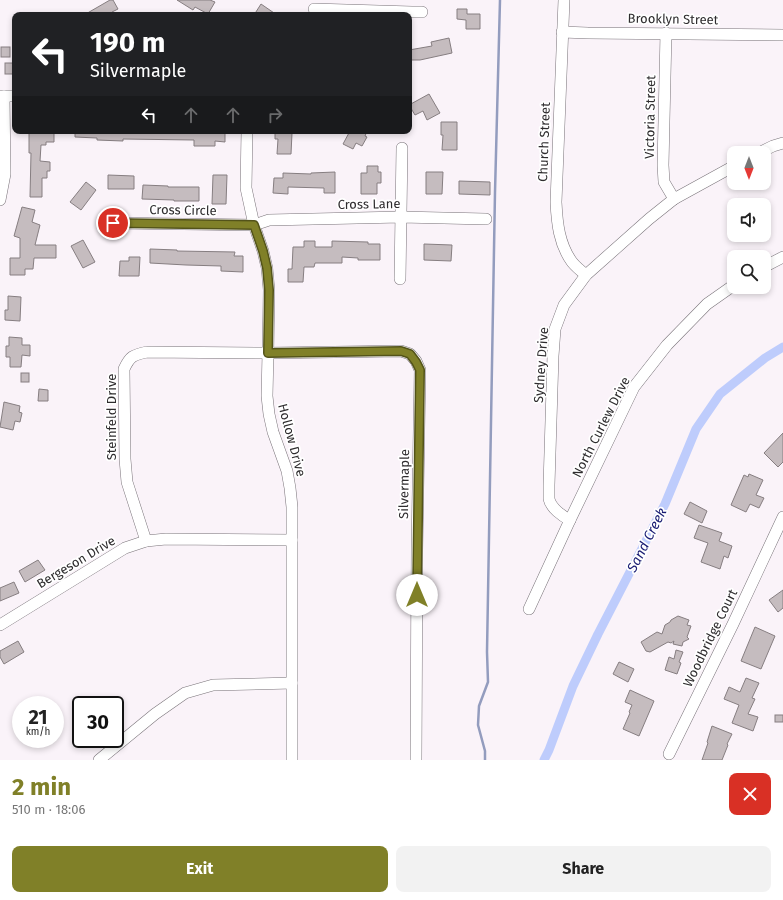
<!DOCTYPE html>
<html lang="en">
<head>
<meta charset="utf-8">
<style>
	:root { --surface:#fff; --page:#f2f2f2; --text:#222; --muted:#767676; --accent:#808028 }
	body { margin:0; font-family:"Fira Sans",sans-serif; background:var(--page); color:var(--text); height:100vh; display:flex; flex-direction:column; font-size:15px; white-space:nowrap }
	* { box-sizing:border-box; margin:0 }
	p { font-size:13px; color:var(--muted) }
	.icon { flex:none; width:22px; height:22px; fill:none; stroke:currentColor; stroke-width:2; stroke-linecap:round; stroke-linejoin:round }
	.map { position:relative; height:760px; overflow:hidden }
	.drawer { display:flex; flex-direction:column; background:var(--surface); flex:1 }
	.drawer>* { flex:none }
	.guide { position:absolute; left:12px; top:12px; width:400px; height:122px; border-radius:8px; box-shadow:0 2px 6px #0003; background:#202124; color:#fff; overflow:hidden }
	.needle { width:26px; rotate:180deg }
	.controls { position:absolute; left:727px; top:146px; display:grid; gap:8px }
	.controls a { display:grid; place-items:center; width:44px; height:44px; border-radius:8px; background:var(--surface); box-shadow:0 2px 6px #0003; font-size:20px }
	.speed { position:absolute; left:12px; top:696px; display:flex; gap:8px; font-size:20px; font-weight:700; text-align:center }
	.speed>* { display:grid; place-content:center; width:52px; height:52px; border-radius:50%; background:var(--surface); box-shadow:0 2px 6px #0003; line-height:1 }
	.speed small { font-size:10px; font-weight:400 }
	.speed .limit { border:2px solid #111; border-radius:6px; background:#fff; color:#111 }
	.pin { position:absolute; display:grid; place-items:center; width:34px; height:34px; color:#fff; margin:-17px; border:2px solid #fff; border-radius:50%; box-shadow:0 1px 4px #0007 }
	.me { position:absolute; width:44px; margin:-22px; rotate:0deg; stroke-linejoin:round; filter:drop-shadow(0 0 3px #0008) }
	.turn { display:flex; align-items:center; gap:14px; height:84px; padding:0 12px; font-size:18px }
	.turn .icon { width:52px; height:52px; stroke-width:2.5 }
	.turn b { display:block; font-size:28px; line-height:34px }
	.lanes { display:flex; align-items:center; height:38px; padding:0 12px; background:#0003; justify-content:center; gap:20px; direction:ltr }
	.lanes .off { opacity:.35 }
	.round { display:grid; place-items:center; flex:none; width:42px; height:42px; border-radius:8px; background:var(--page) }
	.overview { display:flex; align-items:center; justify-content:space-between; height:68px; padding:0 12px }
	h1 { font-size:24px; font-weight:700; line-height:30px; color:var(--accent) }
	.primary-button { display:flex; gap:8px; margin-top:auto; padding:8px 12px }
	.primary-button a { flex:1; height:46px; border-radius:8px; background:var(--accent); color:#fff; font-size:16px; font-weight:700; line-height:46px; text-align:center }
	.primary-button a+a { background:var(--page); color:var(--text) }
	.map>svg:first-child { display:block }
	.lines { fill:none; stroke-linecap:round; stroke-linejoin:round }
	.stream { stroke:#939cbe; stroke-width:2.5 }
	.canal { stroke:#beccfc; stroke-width:9 }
	.building { fill:#c5bcbf; stroke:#867e81 }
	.street-casing { stroke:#797379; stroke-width:12 }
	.street { stroke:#fff; stroke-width:11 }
	.route-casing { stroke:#53531a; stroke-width:10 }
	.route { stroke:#808028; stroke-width:7 }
	.labels { text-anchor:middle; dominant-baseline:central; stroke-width:3.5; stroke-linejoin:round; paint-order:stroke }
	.street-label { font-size:13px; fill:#2e2c2e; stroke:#fff }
	.water-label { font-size:14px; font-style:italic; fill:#191c73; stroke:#fff }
</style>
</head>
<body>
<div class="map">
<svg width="783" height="760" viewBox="0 0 783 760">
	<rect width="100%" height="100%" fill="#faf3f9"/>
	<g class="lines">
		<polyline class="stream" points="485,760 485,751 478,725 479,706 488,682 487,652 495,192 500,0"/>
		<polyline class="canal" points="544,760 549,750 573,686 598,634 665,504 696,429 720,394 765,358 783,347"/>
	</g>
	<g class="building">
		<polygon points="110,0 113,0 118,9 112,12 114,15 84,15"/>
		<polygon points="177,0 210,0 215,2 208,14 195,7 193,10"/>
		<polygon points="261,4 277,15 254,15"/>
		<polygon points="457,9 467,9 467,14 480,14 480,29 466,29 466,20 457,19"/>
		<polygon points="449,38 452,53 420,60 409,60 409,50 432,46 431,42"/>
		<rect x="1" y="47" width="9" height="10"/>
		<rect x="5" y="63" width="10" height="11"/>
		<polygon points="429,94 440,113 427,120 423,111 415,115 409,105"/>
		<polygon points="441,122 457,122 457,150 442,150 443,135 441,135"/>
		<polygon points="29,131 54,131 54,142 46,142 46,145 41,145 40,161 50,162 50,171 47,171 47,178 42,178 42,197 30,197 31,153 29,153"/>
		<polygon points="75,131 188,131 210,132 210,131 225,131 225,142 215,141 215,146 194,146 194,140 123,139 123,141 97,140 97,138 75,137"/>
		<polygon points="275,131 288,131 288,133 292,133 291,154 277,154 278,139 275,139"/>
		<polygon points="350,131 367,131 365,136 367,137 362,146 356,143 353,149 343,144"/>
		<polygon points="367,166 378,166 378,172 381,172 381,183 377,183 377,194 361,194 361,173 367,173"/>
		<polygon points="335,172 335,193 324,193 324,188 288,187 288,194 273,193 274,178 283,178 283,173 311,174 311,173"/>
		<polygon points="426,172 443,172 442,194 426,194"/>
		<polygon points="108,175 134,176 134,189 108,189"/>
		<polygon points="213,175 227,175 226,204 212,204"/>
		<polygon points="459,181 490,182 490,195 459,194"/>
		<polygon points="86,182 96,190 81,210 70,202"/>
		<polygon points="143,185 168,186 168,187 199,187 199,201 174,201 174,200 142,199"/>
		<polygon points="22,207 35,210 32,222 40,225 35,245 56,245 56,258 34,258 33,269 25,269 25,275 10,275 10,258 20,258 20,238 14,236"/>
		<polygon points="83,240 95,262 83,268 71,246"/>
		<polygon points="304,241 315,241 315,247 332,247 332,241 368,242 368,244 380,244 380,260 358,260 358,258 342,257 342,263 315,263 314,267 304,267 303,282 288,282 288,269 292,269 293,247 304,247"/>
		<polygon points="424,244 452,245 451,261 424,260"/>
		<polygon points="150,249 177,250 177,251 235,252 234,256 243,256 243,272 221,271 221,266 186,265 150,263"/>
		<polygon points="129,257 140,257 139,276 119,276 120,261 129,261"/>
		<polygon points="8,296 21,297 20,321 5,320 5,310 8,310"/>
		<polygon points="9,337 22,338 22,345 30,345 30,356 22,355 21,367 10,367 10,357 6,357 6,346 9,346"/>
		<rect x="21" y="373" width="8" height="9"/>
		<polygon points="39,389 48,390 48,401 38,401"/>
		<polygon points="4,402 20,406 19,412 22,413 20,422 15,421 13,430 0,427"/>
		<polygon points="783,433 783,462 778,467 764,453"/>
		<polygon points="749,474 763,480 756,495 764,498 759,508 750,504 746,512 731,505 744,475 748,477"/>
		<polygon points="690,502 707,511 702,523 684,514"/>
		<polygon points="699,525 722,533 719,541 732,546 728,558 724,556 720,569 701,562 708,543 694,538"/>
		<polygon points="38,560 45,570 25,582 19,571"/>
		<polygon points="14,582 19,593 0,601 0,588"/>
		<polygon points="783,590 783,608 778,612 769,600"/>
		<polygon points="678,616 689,620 687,625 691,626 687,637 689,639 683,642 682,646 673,644 674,641 671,643 668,642 650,652 646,651 641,642 657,632 662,634 665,625 670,622 671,620"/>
		<polygon points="755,627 775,636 761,669 741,661"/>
		<polygon points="18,641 24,652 4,664 0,657 0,651"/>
		<polygon points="676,650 683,652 679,662 681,663 677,674 665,670 669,657 674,659"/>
		<polygon points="619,662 634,669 628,682 613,674"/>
		<polygon points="746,678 759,683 752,698 755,699 748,714 758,717 753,731 732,723 739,705 724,699 729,687 740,692"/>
		<polygon points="630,690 654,701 639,736 623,729 630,713 629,712 632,705 625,702"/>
		<rect x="775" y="715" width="8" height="7"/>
		<polygon points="712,726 732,734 727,744 728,745 722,760 702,760 708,743 707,742"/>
	</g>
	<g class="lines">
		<g class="street-casing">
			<g id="street">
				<path d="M564 0 556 202C557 223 559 244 572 262 576 267 581 271 586 275"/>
				<polyline points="314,9 412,12 422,12"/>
				<polyline points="562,32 588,33 783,35"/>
				<polyline points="666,33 663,165 664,182 674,199"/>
				<polyline points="0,96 15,96"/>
				<polyline points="247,131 246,188 254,225 263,251 267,268 269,290 268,353 267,396 269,414 273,432 287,471 290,488 292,507 292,760"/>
				<polyline points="759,153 773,146 783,143"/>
				<polyline points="0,200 5,174 4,96"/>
				<polyline points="113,223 254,225 269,220 401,217 486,219"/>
				<polyline points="764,267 783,257"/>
				<polyline points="400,279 402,148"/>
				<path d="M570 520C562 516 551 508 549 499 549 494 549 489 549 485L553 356 555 329 564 305 586 275 649 219 674 199 734 166"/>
				<path d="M146 541 127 482 125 459 124 369C130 356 133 355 147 352L268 353 401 351 410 354 416 361 420 370 417 550 416 760"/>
				<polyline points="529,609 570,520 634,387 667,345 707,304 734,285"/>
				<polyline points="0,625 125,548 146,541 166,539 292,540"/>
				<polyline points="669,754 733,624 783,517"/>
				<polyline points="99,760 155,714 185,693 213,685 292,683"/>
			</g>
		</g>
		<use href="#street" class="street"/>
	</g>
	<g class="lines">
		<g class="route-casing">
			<polyline id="route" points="113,223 254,225 263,251 267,268 269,290 268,353 401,351 410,354 416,362 420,370 417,595"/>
		</g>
		<use href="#route" class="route"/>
	</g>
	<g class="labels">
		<g class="street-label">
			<text transform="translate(673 19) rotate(1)">Brooklyn Street</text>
			<text transform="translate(650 117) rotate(-89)">Victoria Street</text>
			<text transform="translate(544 142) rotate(-88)">Church Street</text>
			<text transform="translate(369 204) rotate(-1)">Cross Lane</text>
			<text transform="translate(183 210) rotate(1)">Cross Circle</text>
			<text transform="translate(541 365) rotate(-86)">Sydney Drive</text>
			<text transform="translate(111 417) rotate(-90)">Steinfeld Drive</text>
			<text transform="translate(601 427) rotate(-63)">North Curlew Drive</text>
			<text transform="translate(292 440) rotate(75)">Hollow Drive</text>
			<text transform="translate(404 484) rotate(-89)">Silvermaple</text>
			<text transform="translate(76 562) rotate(-31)">Bergeson Drive</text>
			<text transform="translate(710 638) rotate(-64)">Woodbridge Court</text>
		</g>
		<g class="water-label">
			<text transform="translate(647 540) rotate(-63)">Sand Creek</text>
		</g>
	</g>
</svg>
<div class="controls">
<a><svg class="needle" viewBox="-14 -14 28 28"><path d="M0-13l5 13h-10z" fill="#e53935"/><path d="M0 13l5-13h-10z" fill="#767676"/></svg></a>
<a><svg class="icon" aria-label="sound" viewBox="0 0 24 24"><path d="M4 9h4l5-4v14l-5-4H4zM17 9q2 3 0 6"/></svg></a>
<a><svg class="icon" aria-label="search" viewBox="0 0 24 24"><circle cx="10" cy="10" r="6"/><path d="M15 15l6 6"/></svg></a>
</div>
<div class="speed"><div>21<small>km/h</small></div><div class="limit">30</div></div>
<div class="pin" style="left:113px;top:223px;background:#d93025"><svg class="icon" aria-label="arrive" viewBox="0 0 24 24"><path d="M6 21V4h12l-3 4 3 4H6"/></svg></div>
<svg class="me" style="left:417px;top:595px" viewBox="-20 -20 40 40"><circle r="19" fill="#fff"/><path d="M0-13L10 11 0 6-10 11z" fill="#808028"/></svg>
<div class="guide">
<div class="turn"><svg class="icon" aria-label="left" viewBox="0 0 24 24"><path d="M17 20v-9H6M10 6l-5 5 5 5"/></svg><div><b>190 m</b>Silvermaple</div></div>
<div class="lanes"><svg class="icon" aria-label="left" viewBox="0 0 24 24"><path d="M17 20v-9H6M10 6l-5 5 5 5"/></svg><svg class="icon off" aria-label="ahead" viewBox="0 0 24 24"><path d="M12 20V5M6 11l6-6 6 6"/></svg><svg class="icon off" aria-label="ahead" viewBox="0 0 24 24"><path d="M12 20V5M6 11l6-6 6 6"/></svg><svg class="icon off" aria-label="right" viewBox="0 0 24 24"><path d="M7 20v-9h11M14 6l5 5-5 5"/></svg></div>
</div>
</div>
<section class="drawer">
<div class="overview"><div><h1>2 min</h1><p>510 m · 18:06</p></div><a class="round" style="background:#d93025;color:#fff"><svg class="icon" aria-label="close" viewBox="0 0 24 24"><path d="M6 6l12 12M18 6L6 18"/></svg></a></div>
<div class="primary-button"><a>Exit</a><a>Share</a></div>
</section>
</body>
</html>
